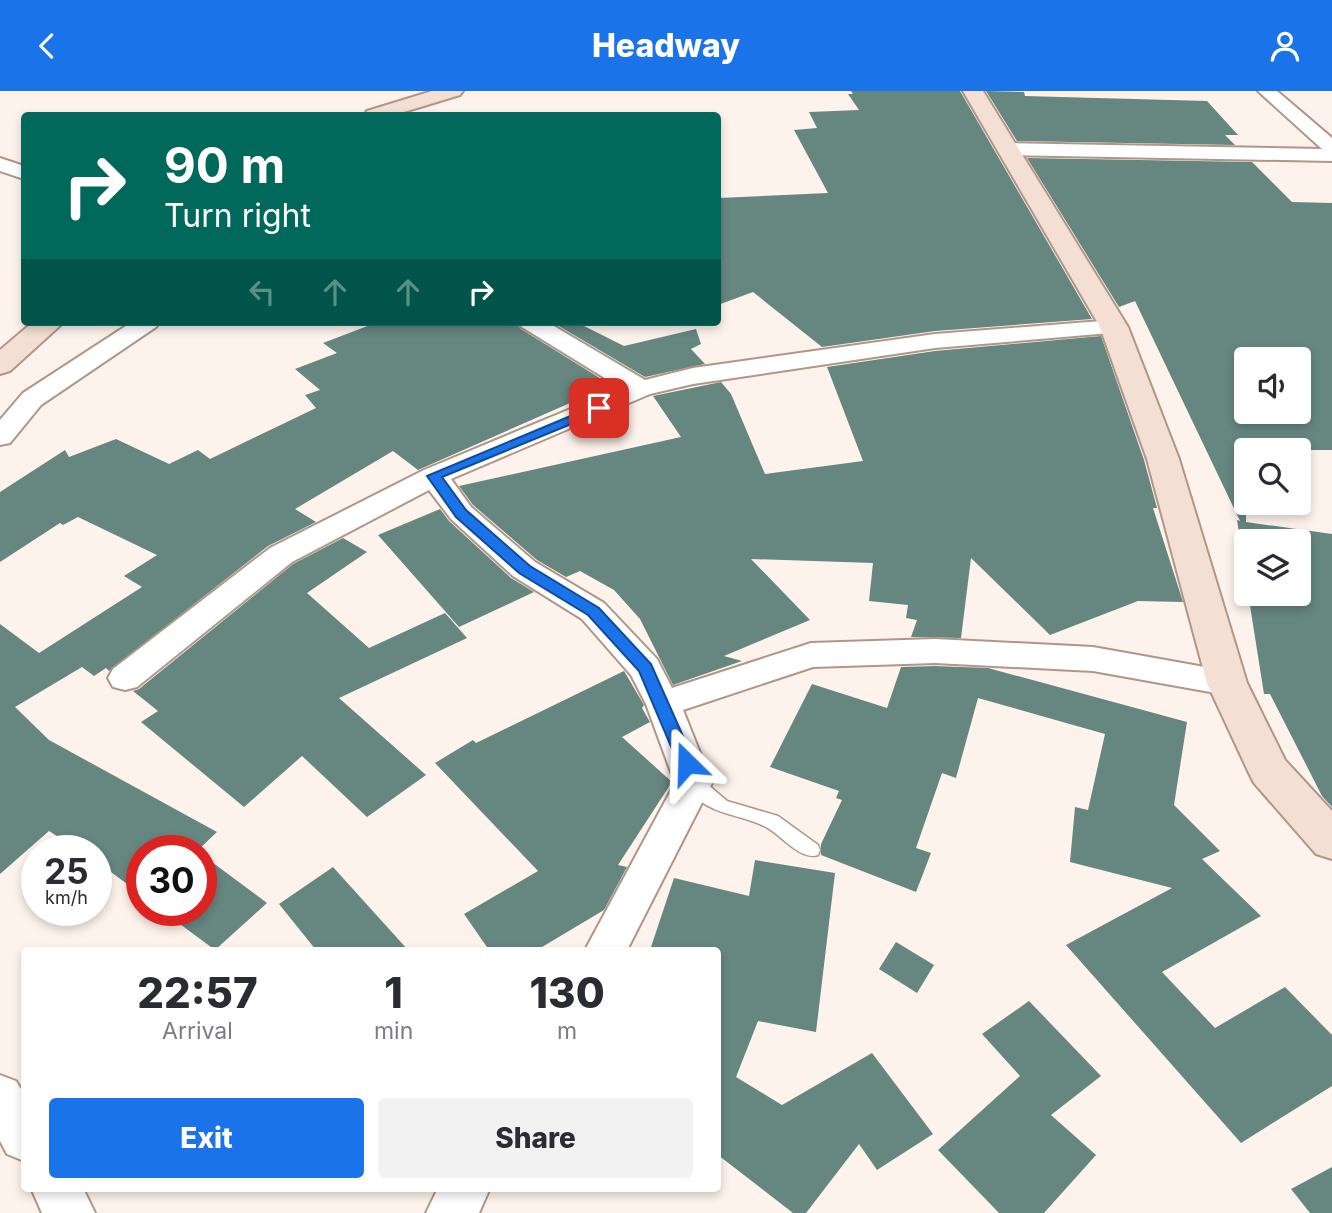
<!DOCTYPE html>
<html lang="en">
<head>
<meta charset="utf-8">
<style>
	:root { --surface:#fff; --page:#f2f2f3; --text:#2b2b33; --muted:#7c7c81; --accent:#1a73e8 }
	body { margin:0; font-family:Inter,sans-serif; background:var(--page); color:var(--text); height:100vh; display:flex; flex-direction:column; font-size:26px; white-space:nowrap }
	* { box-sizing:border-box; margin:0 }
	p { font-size:23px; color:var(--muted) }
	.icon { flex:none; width:38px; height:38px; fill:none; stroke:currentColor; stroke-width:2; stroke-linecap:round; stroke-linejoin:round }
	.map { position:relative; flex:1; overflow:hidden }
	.side { position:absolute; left:21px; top:856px; width:700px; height:245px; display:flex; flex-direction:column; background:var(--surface); border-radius:7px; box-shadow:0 4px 10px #0003 }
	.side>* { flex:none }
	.banner { position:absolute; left:21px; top:21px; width:700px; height:214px; border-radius:7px; box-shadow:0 4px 10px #0003; background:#00695c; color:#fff; overflow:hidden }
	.buttons { position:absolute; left:1234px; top:256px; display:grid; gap:14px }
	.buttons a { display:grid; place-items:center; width:77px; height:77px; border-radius:7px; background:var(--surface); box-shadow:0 4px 10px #0003; font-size:35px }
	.speed { position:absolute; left:21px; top:744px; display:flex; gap:14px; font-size:35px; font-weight:700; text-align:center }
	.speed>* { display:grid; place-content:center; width:91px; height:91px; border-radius:50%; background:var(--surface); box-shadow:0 4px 10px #0003; line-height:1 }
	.speed small { font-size:18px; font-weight:400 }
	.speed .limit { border:10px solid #d22; background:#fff; color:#111 }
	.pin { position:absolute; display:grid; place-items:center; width:60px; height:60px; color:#fff; margin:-30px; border-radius:14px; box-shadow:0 4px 10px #0006 }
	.me { position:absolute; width:77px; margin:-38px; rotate:338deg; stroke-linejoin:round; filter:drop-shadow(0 0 5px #0008) }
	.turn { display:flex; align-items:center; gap:24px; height:147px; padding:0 28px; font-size:32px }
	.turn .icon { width:91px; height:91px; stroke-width:2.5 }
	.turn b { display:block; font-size:49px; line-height:60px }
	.lanes { display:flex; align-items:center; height:66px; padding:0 28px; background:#0003; justify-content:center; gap:35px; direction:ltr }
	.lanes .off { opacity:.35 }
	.eta { display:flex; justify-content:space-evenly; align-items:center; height:119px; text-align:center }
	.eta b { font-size:42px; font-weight:800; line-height:49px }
	.action { display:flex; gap:14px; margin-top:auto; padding:14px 28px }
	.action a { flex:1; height:80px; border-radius:7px; background:var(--accent); color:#fff; font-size:28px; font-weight:800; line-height:80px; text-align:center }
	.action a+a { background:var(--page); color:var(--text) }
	header { display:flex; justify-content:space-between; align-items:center; height:91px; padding:0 28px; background:var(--accent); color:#fff; font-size:32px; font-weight:800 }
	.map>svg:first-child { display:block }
	.building { fill:#668680; fill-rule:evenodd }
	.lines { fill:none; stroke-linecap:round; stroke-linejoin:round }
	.lane-casing { stroke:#b09687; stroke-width:3 }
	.street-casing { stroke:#b09687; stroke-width:4 }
	.secondary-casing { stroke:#b09687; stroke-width:4 }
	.lane { fill:#fff; fill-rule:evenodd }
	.street { fill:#fff; fill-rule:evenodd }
	.secondary { fill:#f3dfd3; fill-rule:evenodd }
	.route { fill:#1a73e8; stroke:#114b97; stroke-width:2 }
</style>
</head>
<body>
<header><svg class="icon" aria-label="back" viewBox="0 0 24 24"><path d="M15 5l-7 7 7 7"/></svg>Headway<svg class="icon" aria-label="person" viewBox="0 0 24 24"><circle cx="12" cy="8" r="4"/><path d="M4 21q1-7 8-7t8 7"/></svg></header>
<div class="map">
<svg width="1332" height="1122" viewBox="0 0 1332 1122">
	<rect width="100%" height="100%" fill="#fef3ec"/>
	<g class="building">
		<polygon points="851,0 960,0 1092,228 935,240 822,256 753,201 718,214 718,107 828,102 794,39 817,37 809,21 859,19 848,3 853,3"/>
		<polygon points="986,0 1024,1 1025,5 1207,10 1238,44 1225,44 1235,54 1017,50"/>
		<path d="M1027 67 1252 71 1292 111 1332 112V359H1246V431L1332 443V716L1322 705 1270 603H1264L1248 502H1298V450H1246V488L1237 429 1240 430 1135 210 1119 216ZM1246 268H1298V320H1246Z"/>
		<polygon points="378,231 515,231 521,238 611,294 418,379 393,360 295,418 316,431 268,455 109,580 106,577 94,585 82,576 15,616 49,649 217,741 197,760 142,760 142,804 96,770 96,760 80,760 49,740 0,783 0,533 39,562 142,496 124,485 157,464 78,426 63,434 60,432 0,471 0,401 65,359 69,366 116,348 169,373 198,359 210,368 316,317 305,304 320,299 295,278 337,262 323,252"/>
		<polygon points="552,231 576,231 624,255 696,238 701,253 691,258 705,273 645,286"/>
		<polygon points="1101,245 1144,369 1157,417 1153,417 1183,511 1138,510 1050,544 971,467 961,547 911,546 917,529 906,527 908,514 869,510 873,472 751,468 810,529 724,565 742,570 673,594 640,528 614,499 580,480 566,486 537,469 473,414 459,395 681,346 653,305 721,291 731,303 765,383 863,370 827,276 935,260"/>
		<polygon points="440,418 449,430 511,487 534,501 459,536 378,444"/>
		<polygon points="343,447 367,461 307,502 369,557 445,522 467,547 339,607 426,684 367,726 302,665 244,716 141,631 158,620 133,600 139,598 293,473"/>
		<polygon points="935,575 988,577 1187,631 1174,714 1220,760 1202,768 1261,825 1162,881 1215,937 1285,896 1332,944 1332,995 1241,1052 1066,854 1172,797 1070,771 1075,716 1088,719 1105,643 978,607 956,687 942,682 916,757 931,762 916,801 821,764 821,753 842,709 836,707 839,700 770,676 812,593 887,617 901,576"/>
		<polygon points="624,580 644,614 642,617 650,631 622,646 672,691 618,774 627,776 604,819 537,859 489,859 464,823 538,780 435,672 473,649 476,652"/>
		<polygon points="201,763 267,812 215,859 161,819 201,819"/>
		<polygon points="755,769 835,782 816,941 758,930 736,986 782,1014 872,962 933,1043 877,1079 859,1053 806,1122 793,1122 718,1064 718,859 650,859 674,787 749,805"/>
		<polygon points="333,776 408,859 316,859 279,813"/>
		<polygon points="896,851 934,874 917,902 879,878"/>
		<polygon points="1029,910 1101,985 1051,1024 1096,1064 1044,1122 999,1122 938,1059 1020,985 982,943"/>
		<polygon points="1332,1076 1332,1122 1310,1122 1291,1098"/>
	</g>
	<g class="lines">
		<g class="lane-casing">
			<path id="lane" d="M694 685 700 687 727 710 778 725 818 754 820 759 818 764C801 770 781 744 766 736 737 721 703 725 685 692L688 687Z"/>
		</g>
		<g class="street-casing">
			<g id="street">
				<polygon points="1258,0 1277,0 1332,47 1332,70 1009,64 1000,58 1009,52 1322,58"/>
				<polygon points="0,67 24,75 24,88 0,80"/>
				<polygon points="1114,229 1122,231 1126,236 1122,241 935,257 693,293 650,303 451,388 471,416 535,471 604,512 657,568 672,597 811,552 935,548 1093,556 1227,580 1239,583 1244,592 1239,601 1227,604 1093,580 935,572 813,576 683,619 712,692 627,859 585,859 675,692 646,613 631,584 582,528 513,485 451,428 429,399 292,471 137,596 125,599 113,596 108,587 113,578 270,457 424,379 621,297 522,236 518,231 547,231 645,289 693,277 935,243"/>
				<polygon points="132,231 160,231 156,236 41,314 10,352 0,354 0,329 23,302"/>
				<polygon points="0,984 16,990 24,1003 24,1070 7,1063 0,1050"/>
				<polygon points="31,1097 83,1097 95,1122 42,1122"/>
				<polygon points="438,1097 490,1097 479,1122 426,1122"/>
			</g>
		</g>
		<g class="secondary-casing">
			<g id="secondary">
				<polygon points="432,0 463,0 460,4 394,24 364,24 367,20"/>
				<polygon points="963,0 983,0 1128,236 1179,368 1247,592 1285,669 1332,720 1332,768 1316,763 1254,692 1248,680 1207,592 1147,368 1100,236"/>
				<polygon points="33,231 64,231 10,280 0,283 0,259"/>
			</g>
		</g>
		<use href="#lane" class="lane"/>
		<use href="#street" class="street"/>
		<use href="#secondary" class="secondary"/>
	</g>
	<polygon class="route" points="599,313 603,314 603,320 442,386 466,419 530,475 599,517 651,573 695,672 693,677 680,677 678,672 639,580 588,524 519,482 456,426 427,385"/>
</svg>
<div class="buttons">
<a><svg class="icon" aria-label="sound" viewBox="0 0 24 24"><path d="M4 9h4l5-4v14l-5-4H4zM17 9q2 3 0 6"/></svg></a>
<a><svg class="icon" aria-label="search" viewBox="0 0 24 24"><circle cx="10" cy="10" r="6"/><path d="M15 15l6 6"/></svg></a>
<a><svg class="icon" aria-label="layers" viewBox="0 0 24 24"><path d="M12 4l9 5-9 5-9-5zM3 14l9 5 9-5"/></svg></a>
</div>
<div class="speed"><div>25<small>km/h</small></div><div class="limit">30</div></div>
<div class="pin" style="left:599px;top:317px;background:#d93025"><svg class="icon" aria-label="arrive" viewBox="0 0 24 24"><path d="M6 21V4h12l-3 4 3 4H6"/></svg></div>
<svg class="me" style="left:687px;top:672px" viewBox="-20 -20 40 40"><path d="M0-17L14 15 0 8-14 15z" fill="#1a73e8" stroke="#fff" stroke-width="4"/></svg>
<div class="banner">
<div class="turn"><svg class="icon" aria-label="right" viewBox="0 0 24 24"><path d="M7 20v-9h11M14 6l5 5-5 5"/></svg><div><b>90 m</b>Turn right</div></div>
<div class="lanes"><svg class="icon off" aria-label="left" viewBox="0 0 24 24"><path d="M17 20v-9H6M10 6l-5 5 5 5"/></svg><svg class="icon off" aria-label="ahead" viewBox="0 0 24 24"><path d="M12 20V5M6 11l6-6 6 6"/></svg><svg class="icon off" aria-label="ahead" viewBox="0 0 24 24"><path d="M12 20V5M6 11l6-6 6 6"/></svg><svg class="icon" aria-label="right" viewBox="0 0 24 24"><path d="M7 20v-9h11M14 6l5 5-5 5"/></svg></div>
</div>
<section class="side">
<div class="eta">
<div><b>22:57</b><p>Arrival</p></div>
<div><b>1</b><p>min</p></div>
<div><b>130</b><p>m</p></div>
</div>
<div class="action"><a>Exit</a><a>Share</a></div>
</section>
</div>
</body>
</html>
